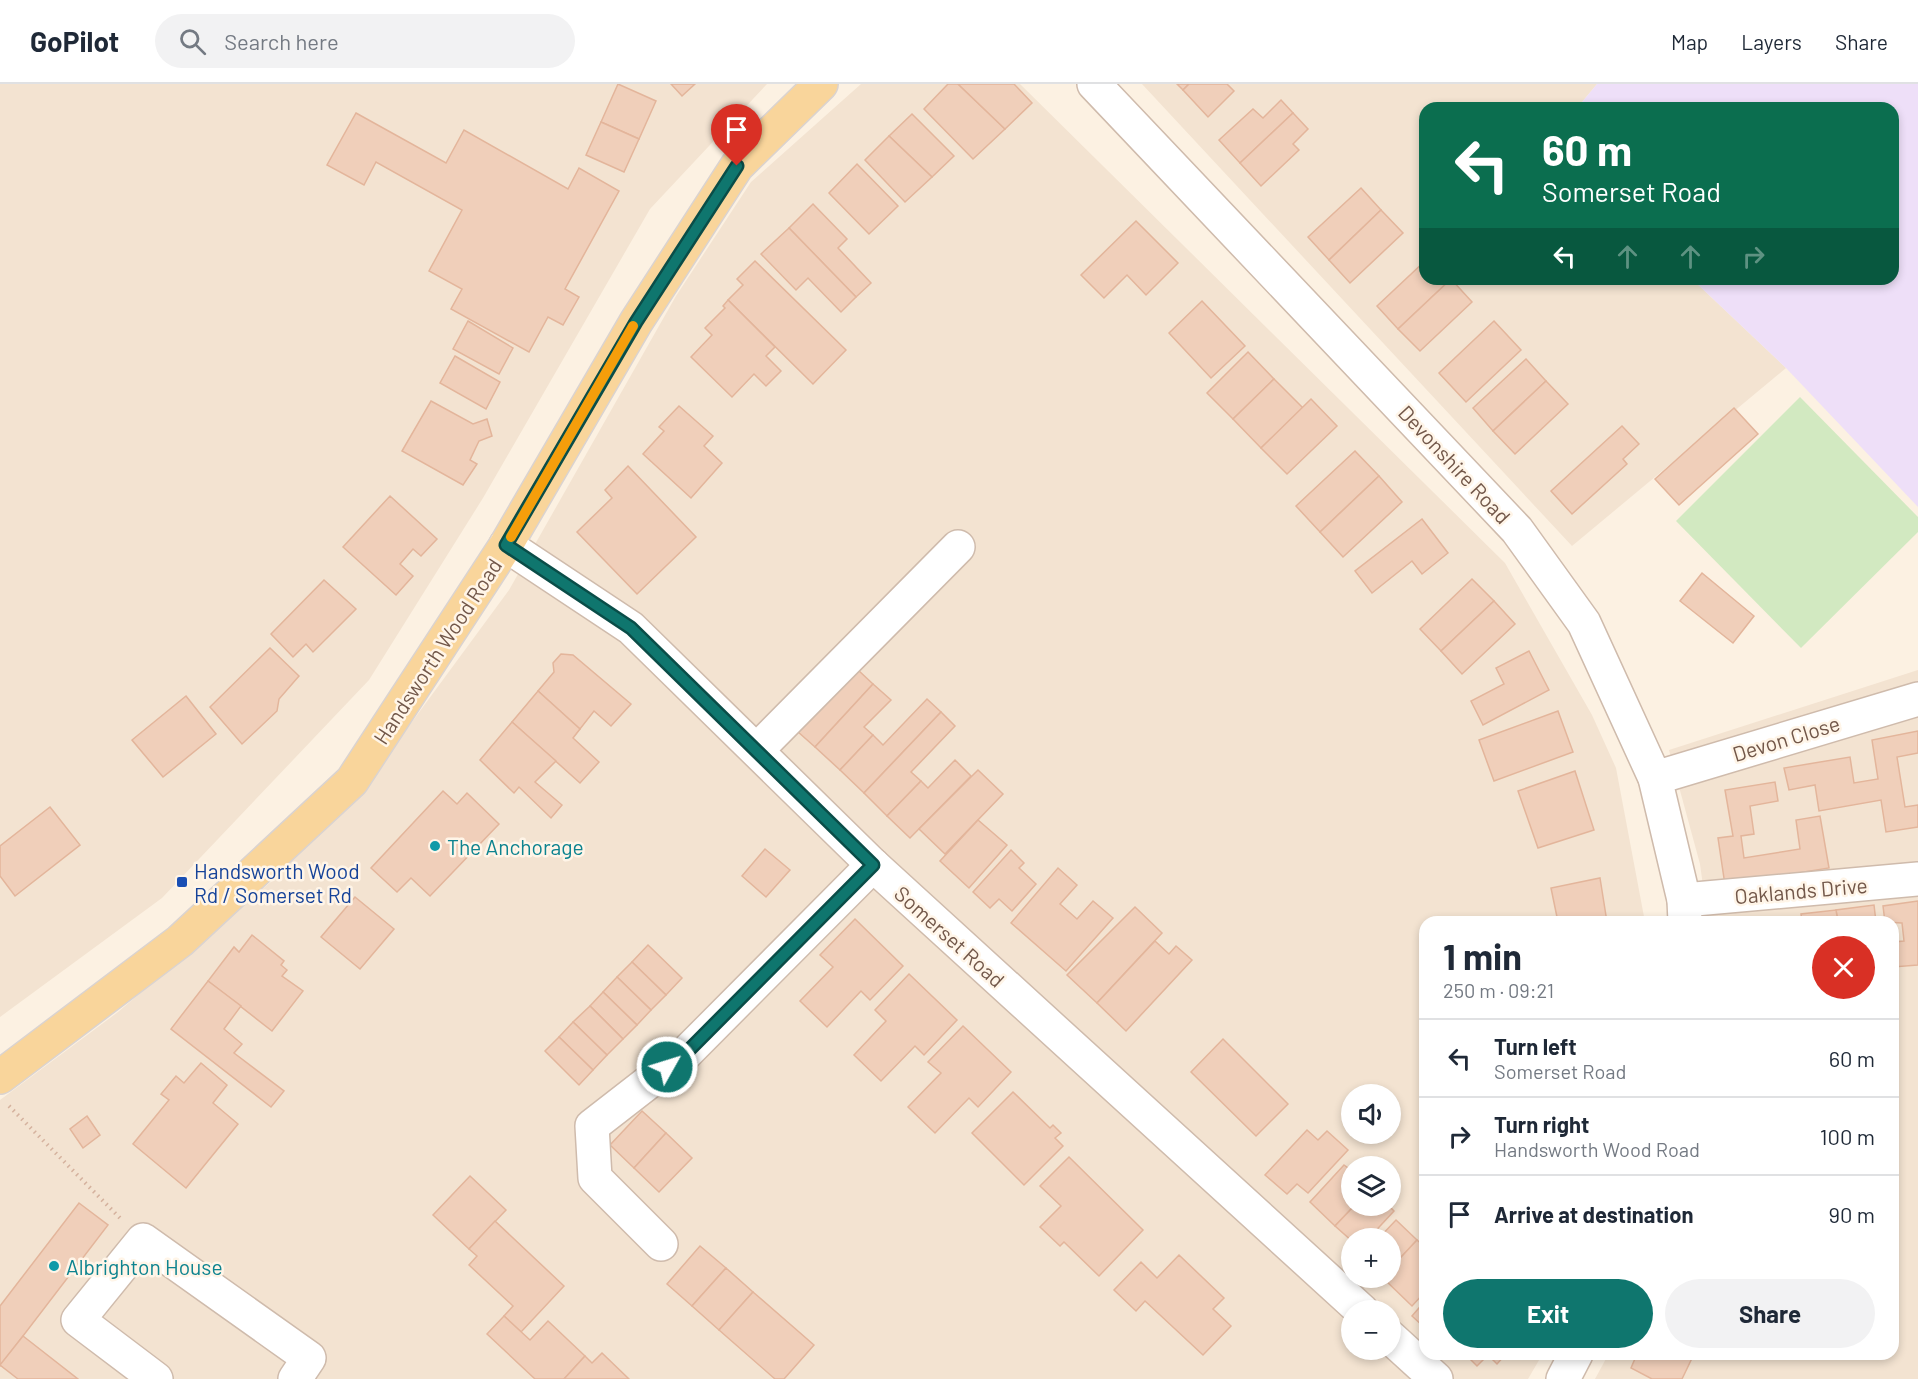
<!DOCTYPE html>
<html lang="en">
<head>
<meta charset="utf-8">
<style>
	:root { --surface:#fff; --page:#f2f2f3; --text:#1f2937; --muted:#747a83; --line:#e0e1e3; --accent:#0f766e }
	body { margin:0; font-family:Barlow,sans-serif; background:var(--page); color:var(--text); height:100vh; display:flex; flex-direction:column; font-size:22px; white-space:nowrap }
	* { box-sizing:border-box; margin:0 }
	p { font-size:20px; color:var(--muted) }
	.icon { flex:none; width:33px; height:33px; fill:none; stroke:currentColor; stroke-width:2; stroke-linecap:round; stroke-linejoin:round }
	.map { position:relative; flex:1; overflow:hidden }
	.drawer { position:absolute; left:1419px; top:832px; width:480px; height:444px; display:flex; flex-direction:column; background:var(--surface); border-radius:18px; box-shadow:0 3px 9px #0003 }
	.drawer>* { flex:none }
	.banner { position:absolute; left:1419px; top:18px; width:480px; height:183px; border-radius:18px; box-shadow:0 3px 9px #0003; background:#0b6e4f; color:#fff; overflow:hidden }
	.fabs { position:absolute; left:1341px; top:1000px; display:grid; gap:12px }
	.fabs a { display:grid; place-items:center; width:60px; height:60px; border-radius:50%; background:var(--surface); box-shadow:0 3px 9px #0003; font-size:30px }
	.pin { position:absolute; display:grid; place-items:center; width:51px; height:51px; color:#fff; margin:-62px -26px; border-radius:50% 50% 50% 0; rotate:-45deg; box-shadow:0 0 6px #0007 }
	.pin .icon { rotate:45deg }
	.me { position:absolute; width:66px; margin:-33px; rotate:51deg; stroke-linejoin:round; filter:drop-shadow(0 0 4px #0008) }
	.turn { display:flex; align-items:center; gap:21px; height:126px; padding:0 24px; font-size:27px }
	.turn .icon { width:78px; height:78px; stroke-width:2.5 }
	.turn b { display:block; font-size:42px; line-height:51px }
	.lanes { display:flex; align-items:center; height:57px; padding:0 24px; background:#0003; justify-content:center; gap:30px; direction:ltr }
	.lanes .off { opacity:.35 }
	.round { display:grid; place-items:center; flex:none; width:63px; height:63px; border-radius:32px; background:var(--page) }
	.overview { display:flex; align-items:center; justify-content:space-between; height:102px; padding:0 24px }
	h1 { font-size:36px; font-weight:700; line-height:45px }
	.button { display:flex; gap:12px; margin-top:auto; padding:12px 24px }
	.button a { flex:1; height:69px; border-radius:36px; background:var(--accent); color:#fff; font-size:24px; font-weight:700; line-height:69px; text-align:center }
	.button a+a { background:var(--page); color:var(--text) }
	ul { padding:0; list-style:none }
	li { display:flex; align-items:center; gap:18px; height:78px; padding:0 24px; border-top:2px solid var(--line) }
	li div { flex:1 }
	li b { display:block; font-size:22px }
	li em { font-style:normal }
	header { display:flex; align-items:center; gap:36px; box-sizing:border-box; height:84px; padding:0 30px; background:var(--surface); border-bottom:2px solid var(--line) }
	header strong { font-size:28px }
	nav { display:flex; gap:33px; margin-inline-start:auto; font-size:21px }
	.search { width:420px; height:54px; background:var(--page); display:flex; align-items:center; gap:15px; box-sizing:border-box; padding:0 21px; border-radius:33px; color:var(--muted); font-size:22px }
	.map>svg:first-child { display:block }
	.residential { fill:#f3e3d1; fill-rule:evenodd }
	.education { fill:#eedff8 }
	.green { fill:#d2e9c1 }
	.building { fill:#f0cfba; stroke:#e3b59b; stroke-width:1.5 }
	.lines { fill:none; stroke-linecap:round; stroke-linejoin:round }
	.minor-casing { stroke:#cfbbac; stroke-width:36 }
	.major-casing { stroke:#dad3d0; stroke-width:36 }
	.path { stroke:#d5b29e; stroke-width:4; stroke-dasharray:1.5 4.5; stroke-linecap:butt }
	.minor { stroke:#fff; stroke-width:33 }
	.major { stroke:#f9d59b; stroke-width:33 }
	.route-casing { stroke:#0a4d48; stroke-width:15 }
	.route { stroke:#0f766e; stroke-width:10 }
	.slow { stroke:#f59e0b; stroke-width:10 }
	.culture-dot { fill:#0f9aa8; stroke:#fff5e8; stroke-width:2 }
	.transit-dot { fill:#1a4fb4; stroke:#fff5e8; stroke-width:2 }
	.labels { text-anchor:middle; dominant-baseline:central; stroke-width:5; stroke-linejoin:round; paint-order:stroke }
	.street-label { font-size:21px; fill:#725749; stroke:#fff5e8 }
	.culture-label { font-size:21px; fill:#0d838f; stroke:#fff5e8; text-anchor:start }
	.transit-label { font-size:21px; fill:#164399; stroke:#fff5e8; text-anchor:start }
</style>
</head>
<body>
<header>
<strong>GoPilot</strong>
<div class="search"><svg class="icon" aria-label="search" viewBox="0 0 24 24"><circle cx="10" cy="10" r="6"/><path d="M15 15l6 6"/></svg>Search here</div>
<nav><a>Map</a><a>Layers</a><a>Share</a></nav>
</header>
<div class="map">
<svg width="1918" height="1295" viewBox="0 0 1918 1295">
	<rect width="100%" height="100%" fill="#fcf1e2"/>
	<g class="residential">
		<polygon points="0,0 767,0 650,125 483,414 369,596 162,814 0,933"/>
		<path d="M861 0H1020L1505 479 1592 631 1616 684 1645 838H1425V1270L1542 1271 1528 1295H0V1016L118 928 279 791 381 680 509 506 676 212 751 98ZM1352 1011H1390V1050H1352ZM1352 1083H1390V1122H1352ZM1352 1155H1390V1194H1352ZM1352 1227H1390V1266H1352Z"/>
		<polygon points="1142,0 1597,0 1577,24 1425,24 1425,195 1692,195 1786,284 1572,462"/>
		<polygon points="1918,586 1918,1295 1595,1295 1608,1271 1893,1270 1893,838 1708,838 1700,780 1669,666"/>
	</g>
	<polygon class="education" points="1597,0 1918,0 1918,423 1786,284 1692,195 1893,195 1893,24 1577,24"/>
	<polygon class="green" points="1800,313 1918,433 1918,448 1801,564 1676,437"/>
	<g class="building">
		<polygon points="618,0 656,17 639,55 601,38"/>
		<polygon points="671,0 695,0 682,12"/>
		<polygon points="948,0 958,0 1005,45 973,75 924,25"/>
		<polygon points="958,0 1014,0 1032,19 1005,45"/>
		<polygon points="1177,0 1189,0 1183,6"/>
		<polygon points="1189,0 1227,0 1234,7 1208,33 1183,6"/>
		<polygon points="1281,16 1293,29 1240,79 1219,56 1253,25 1263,34"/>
		<polygon points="356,29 446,79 464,46 568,105 579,84 619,107 565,205 579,213 563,241 548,233 529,268 451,225 462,205 429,187 462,126 376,78 364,101 327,81"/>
		<polygon points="1293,29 1308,45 1293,60 1299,66 1261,102 1240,79"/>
		<polygon points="912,30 954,72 932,93 889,52"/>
		<polygon points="601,38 639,55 624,88 586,71"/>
		<polygon points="889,52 932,93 905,118 865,76"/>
		<polygon points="857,80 898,122 869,150 829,109"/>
		<polygon points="1361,104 1381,126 1329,176 1308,153"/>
		<polygon points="813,120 847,155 838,164 871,199 856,213 789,144"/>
		<polygon points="1381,126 1403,149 1350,199 1329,176"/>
		<polygon points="1136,137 1178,179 1146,211 1127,191 1104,214 1081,191"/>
		<polygon points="789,144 856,213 841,228 808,194 796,206 761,170"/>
		<polygon points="755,177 846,266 813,300 728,216 743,201 737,195"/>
		<polygon points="1425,177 1425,195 1451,195 1398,245 1377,222"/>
		<polygon points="1451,195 1472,218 1420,267 1398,245"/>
		<polygon points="728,216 775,263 766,272 781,287 766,302 754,290 732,313 691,273 712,251 705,244 725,224 723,222"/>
		<polygon points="1202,217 1245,262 1211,294 1169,249"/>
		<polygon points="468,237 513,264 499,290 453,265"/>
		<polygon points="1494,237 1521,266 1466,318 1439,289"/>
		<polygon points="1248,268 1274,295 1233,335 1207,309"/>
		<polygon points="455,272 500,298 486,325 440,299"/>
		<polygon points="1526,275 1546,297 1493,347 1473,324"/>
		<polygon points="1274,295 1303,324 1261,364 1233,335"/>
		<polygon points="1546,297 1568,320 1515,370 1493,347"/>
		<polygon points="1311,315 1337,342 1287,390 1261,364"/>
		<polygon points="431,317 473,340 487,335 492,352 479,357 470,376 477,380 463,401 402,367"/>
		<polygon points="679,322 713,352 704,362 722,379 691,414 643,370 664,347 659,343"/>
		<polygon points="1734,324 1758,350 1679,421 1655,395"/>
		<polygon points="1622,342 1639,360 1623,375 1627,380 1572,430 1551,407"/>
		<polygon points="1355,367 1379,392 1320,448 1296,422"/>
		<polygon points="628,382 696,453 637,510 577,448 612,414 605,406"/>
		<polygon points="1379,392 1402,418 1343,473 1320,448"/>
		<polygon points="390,412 437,455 421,472 413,465 400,480 413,492 396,511 343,463"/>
		<polygon points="1422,435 1448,469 1422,490 1412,477 1372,509 1355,487"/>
		<polygon points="1702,489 1754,532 1733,559 1680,517"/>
		<polygon points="1472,495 1494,517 1441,567 1420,545"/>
		<polygon points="324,496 356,525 313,568 306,560 293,573 271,550"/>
		<polygon points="1494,517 1515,540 1462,590 1441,567"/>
		<polygon points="270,564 299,592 279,615 277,627 242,660 210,623"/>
		<polygon points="1529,567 1549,606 1483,641 1471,617 1504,600 1496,584"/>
		<polygon points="561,570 573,571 631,620 611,642 594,627 580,645 538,607 554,588 553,579"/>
		<polygon points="858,586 873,600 815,663 788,639 821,604 832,614"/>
		<polygon points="873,600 891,616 864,643 873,651 840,686 815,663"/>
		<polygon points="538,607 580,645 573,654 599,678 580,699 512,638"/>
		<polygon points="186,612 216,650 163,693 132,656"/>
		<polygon points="927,615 941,628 864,709 840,686 873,651 883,661"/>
		<polygon points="1558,627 1573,668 1494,697 1479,656"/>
		<polygon points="941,628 955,642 911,688 921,697 887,732 864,709"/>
		<polygon points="512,638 556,677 535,698 562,721 551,734 519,703 514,709 480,676"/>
		<polygon points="1918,647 1918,669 1897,673 1905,723 1918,721 1918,743 1886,748 1881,716 1819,727 1815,701 1789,706 1784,684 1850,673 1854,699 1878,695 1872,656"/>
		<polygon points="955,676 971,692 910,754 887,732 921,697 928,704"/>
		<polygon points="978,686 1003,710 945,770 919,745"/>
		<polygon points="1575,687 1594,746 1538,764 1518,707"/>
		<polygon points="1775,698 1778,717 1750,722 1754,750 1741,752 1744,774 1800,765 1796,736 1820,732 1829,784 1725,801 1718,754 1733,752 1725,706"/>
		<polygon points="443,707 457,720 467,709 499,740 430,812 411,794 397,808 371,784"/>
		<polygon points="50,723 80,761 15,812 0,792 0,762"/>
		<polygon points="978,736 1007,761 969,804 940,777"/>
		<polygon points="765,765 790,786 766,813 742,792"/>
		<polygon points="1011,766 1024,779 1019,784 1036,800 1012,827 999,815 990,824 973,808"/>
		<polygon points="1058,784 1077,801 1060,820 1077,835 1093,817 1113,834 1066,887 1011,839"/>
		<polygon points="1600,794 1607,838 1558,838 1551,804"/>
		<polygon points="355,813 394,845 360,885 321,853"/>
		<polygon points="1918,817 1918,881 1893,883 1893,858 1904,857 1902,839 1885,838 1883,822"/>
		<polygon points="1874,821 1876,838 1838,838 1836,826"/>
		<polygon points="1135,823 1162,849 1097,919 1067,891"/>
		<polygon points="1836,826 1838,838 1802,838 1801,830"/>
		<polygon points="855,835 903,882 870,916 861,907 827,943 800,917 833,883 820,871"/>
		<polygon points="252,851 284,877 281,881 287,886 282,892 303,907 272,947 208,897 234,863 239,868"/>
		<polygon points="1155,857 1169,870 1176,862 1192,876 1126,947 1097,919"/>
		<polygon points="648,861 682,894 666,911 632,878"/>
		<polygon points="632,878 666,911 651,926 617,893"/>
		<polygon points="909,890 957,936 924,971 915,962 881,997 854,971 886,937 875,926"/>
		<polygon points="617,893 651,926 637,941 603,908"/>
		<polygon points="208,897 241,922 224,945 242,960 234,969 284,1007 271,1023 171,945"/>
		<polygon points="603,908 637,941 623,955 590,922"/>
		<polygon points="590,922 623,955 607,971 573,938"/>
		<polygon points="573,938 607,971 593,986 559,953"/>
		<polygon points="963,942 1011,988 978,1023 969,1014 935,1049 908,1023 941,989 928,978"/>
		<polygon points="559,953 593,986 579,1001 545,967"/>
		<polygon points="1223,955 1288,1020 1256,1052 1191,988"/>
		<polygon points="201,979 227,1001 213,1019 238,1040 186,1104 133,1060 169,1016 161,1010 176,992 184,999"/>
		<polygon points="1013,1008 1050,1044 1053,1041 1061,1049 1055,1054 1063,1062 1024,1101 972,1049"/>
		<polygon points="642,1027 666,1049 634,1084 610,1061"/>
		<polygon points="87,1032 100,1051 83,1064 70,1045"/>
		<polygon points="1307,1046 1318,1056 1327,1047 1348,1066 1308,1109 1297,1100 1287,1110 1265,1091"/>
		<polygon points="666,1049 692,1074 659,1108 634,1084"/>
		<polygon points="1069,1073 1143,1146 1099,1192 1064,1158 1060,1162 1040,1143 1061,1122 1040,1102"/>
		<polygon points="1344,1081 1352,1087 1354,1122 1335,1142 1310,1118"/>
		<polygon points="470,1092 506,1126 469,1165 433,1131"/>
		<polygon points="79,1119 108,1141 0,1282 0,1222"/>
		<polygon points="1354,1122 1389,1122 1394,1127 1368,1155 1352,1155 1352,1157 1335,1142"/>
		<polygon points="1396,1136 1417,1156 1390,1185 1390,1155 1378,1155"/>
		<polygon points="495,1137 564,1202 521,1248 504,1232 513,1222 469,1181 477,1172 469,1165"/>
		<polygon points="1417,1156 1425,1163 1425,1208 1412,1222 1383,1194 1390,1194 1390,1185"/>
		<polygon points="700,1162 726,1184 692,1222 667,1200"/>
		<polygon points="1179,1171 1224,1214 1213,1225 1231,1242 1203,1271 1145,1217 1136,1227 1114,1206 1141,1178 1157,1194"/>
		<polygon points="726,1184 753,1208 719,1246 692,1222"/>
		<polygon points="753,1208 814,1261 784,1295 775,1295 719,1246"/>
		<polygon points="1425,1217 1425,1244 1412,1232"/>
		<polygon points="504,1232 530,1256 548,1237 585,1272 564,1295 535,1295 487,1250"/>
		<polygon points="23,1252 78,1295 18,1295 0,1281"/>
		<polygon points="602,1269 629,1295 564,1295 585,1272 592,1279"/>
		<polygon points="1465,1270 1506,1270 1497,1280 1488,1271 1477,1282"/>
		<polygon points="1637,1270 1694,1270 1682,1295 1652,1295 1631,1284"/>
	</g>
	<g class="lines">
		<g class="minor-casing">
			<g id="minor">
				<polyline points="1094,0 1517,446 1584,539 1655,694 1684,816 1685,838"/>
				<polyline points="506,461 631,544 873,781 1362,1227"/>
				<polyline points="757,666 958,463"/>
				<polyline points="1655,694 1918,615"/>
				<polyline points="1684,816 1918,795"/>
				<polyline points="661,1160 595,1094 592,1042 686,969 873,781"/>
				<polyline points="1390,1253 1436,1295"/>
				<polyline points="156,1295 78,1236 143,1156 309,1274 295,1295"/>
				<polyline points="1563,1295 1576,1270"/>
			</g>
		</g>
		<g class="major-casing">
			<polyline id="major" points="0,993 180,857 352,697 506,461 636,238 737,82 821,0"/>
		</g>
		<polyline class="path" points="9,1022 120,1134"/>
		<use href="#minor" class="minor"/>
		<use href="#major" class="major"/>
	</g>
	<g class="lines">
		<g class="route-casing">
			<polyline id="route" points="667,983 686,969 873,781 631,544 506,461 636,238 737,82"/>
		</g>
		<use href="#route" class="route"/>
		<polyline class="slow" points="511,453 633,242"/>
	</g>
	<g class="culture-dot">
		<circle cx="435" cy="762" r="6"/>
		<circle cx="54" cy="1182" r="6"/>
	</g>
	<rect class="transit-dot" x="176" y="792" width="12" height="12" rx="3"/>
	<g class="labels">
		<g class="street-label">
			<text transform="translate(1455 380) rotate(47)">Devonshire Road</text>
			<text transform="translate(437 567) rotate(-57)">Handsworth Wood Road</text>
			<text transform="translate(1786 654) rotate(-17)">Devon Close</text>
			<text transform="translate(1801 806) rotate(-5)">Oaklands Drive</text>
			<text transform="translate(950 852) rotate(42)">Somerset Road</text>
		</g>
		<g class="culture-label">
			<text x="447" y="762">The Anchorage</text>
			<text x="66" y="1182">Albrighton House</text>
		</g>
		<g class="transit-label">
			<text x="194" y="786">Handsworth Wood<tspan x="194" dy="24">Rd / Somerset Rd</tspan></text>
		</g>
	</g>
</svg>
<div class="fabs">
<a><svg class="icon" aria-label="sound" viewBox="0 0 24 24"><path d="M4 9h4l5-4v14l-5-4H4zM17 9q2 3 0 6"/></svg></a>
<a><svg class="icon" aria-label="layers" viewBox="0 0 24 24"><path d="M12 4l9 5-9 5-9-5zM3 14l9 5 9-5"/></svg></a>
<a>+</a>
<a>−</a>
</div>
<div class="pin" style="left:737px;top:82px;background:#d93025"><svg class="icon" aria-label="arrive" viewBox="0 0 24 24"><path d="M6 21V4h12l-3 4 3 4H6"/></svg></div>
<svg class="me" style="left:667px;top:983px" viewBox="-20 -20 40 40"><circle r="17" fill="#0f766e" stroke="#fff" stroke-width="3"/><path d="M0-11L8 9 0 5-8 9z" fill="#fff"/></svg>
<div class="banner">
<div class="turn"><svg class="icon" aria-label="left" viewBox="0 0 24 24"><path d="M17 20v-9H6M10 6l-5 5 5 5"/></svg><div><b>60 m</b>Somerset Road</div></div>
<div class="lanes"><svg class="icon" aria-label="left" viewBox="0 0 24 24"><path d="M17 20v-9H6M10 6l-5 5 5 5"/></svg><svg class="icon off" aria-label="ahead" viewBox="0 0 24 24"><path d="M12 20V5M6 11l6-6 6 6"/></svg><svg class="icon off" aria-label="ahead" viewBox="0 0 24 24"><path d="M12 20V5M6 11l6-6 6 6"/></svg><svg class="icon off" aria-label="right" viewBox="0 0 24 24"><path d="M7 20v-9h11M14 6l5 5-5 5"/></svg></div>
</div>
<section class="drawer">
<div class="overview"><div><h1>1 min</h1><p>250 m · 09:21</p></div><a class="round" style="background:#d93025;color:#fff"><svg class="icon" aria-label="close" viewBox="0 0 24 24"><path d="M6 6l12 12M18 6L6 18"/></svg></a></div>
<ul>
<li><svg class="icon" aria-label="left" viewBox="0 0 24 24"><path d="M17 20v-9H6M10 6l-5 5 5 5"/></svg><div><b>Turn left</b><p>Somerset Road</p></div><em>60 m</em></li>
<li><svg class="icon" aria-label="right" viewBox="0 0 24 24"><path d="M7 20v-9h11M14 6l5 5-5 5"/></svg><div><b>Turn right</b><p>Handsworth Wood Road</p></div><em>100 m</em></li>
<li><svg class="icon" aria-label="arrive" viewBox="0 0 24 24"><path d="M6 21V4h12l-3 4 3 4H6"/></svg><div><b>Arrive at destination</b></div><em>90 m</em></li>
</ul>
<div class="button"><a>Exit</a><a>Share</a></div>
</section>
</div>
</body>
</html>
